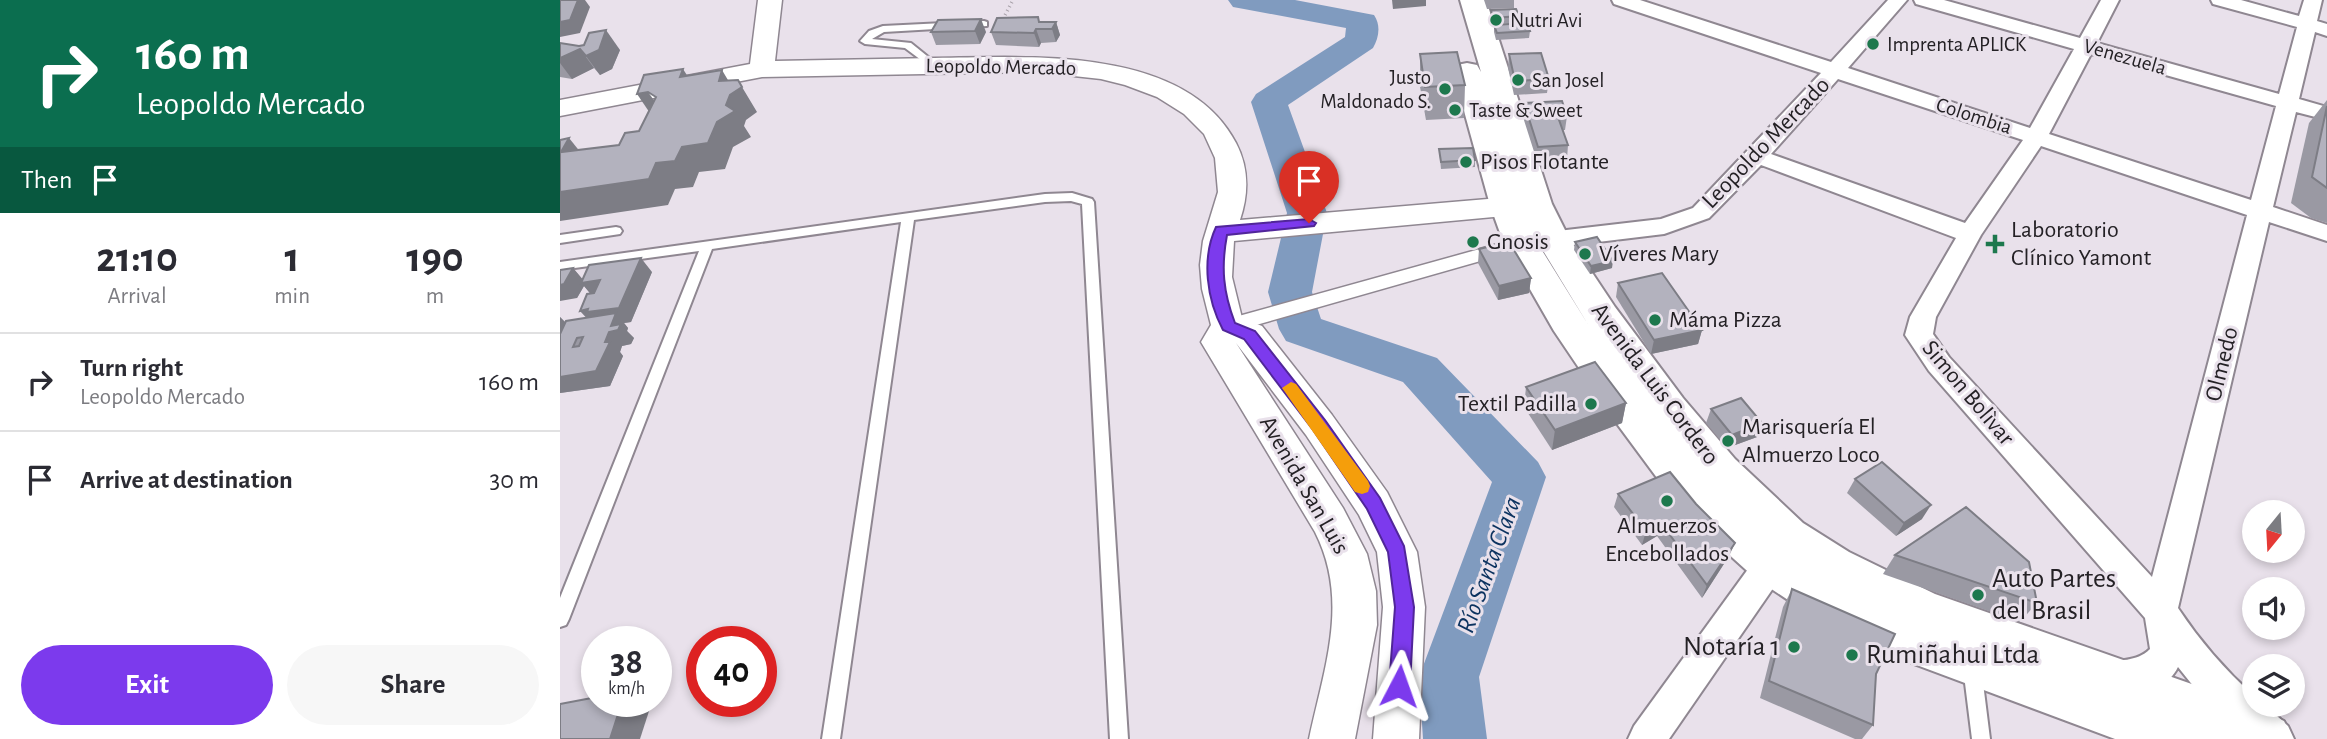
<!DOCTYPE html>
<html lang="en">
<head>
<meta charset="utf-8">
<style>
	:root { --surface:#fff; --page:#f7f7f7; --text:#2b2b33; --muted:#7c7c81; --line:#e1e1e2; --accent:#7c3aed }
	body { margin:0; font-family:"Alegreya Sans",sans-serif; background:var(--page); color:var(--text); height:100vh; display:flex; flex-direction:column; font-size:26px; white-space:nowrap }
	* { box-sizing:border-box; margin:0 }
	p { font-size:23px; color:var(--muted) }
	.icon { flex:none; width:38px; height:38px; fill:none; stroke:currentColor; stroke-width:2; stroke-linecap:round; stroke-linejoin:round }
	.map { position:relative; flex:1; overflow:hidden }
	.side { display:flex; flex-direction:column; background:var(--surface); width:560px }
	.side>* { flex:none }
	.banner { background:#0b6e4f; color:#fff; overflow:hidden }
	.needle { width:46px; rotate:198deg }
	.controls { position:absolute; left:1682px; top:500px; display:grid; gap:14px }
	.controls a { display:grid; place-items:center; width:63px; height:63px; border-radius:50%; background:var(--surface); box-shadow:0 4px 10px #0003; font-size:35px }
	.speed { position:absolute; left:21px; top:626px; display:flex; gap:14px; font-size:35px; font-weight:700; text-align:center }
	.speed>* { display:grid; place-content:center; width:91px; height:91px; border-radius:50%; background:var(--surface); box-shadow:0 4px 10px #0003; line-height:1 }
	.speed small { font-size:18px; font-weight:400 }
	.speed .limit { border:10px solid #d22; background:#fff; color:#111 }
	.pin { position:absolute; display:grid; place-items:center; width:60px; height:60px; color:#fff; margin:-72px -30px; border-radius:50% 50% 50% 0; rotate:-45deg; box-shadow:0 0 7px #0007 }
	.pin .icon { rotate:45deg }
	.me { position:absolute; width:77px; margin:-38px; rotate:4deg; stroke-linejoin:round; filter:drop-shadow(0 0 5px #0008) }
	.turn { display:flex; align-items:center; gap:24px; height:147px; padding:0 21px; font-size:32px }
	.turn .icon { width:91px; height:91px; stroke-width:2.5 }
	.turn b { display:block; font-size:49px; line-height:60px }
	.then { display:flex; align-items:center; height:66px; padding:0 21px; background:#0003; gap:14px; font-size:26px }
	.eta { display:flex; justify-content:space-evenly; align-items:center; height:119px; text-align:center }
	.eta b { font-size:42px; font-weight:700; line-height:49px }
	.button { display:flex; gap:14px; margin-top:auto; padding:14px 21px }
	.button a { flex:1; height:80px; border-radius:42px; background:var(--accent); color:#fff; font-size:28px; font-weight:700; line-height:80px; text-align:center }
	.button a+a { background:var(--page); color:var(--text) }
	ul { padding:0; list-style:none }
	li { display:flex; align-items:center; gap:21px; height:98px; padding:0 21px; border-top:2px solid var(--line) }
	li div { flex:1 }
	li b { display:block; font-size:26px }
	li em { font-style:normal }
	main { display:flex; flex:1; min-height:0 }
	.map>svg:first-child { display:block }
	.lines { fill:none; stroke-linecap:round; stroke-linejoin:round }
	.river { fill:#809bbf; fill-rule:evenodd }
	.service-casing { stroke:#8f8791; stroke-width:4 }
	.pedestrian-casing { stroke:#8f8791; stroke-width:3 }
	.minor-casing { stroke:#8f8791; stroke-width:4 }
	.tertiary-casing { stroke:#8f8791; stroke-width:3 }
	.secondary-casing { stroke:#8f8791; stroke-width:4 }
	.path { stroke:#a69fa7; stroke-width:3.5; stroke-dasharray:1 3.5; stroke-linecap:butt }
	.service { fill:#fff; fill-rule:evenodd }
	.pedestrian { fill:#fff; fill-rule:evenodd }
	.minor { fill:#fff; fill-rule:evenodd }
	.tertiary { fill:#fff; fill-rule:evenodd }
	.secondary { fill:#fff; fill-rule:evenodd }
	.wall { fill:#9a99a3 }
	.shaded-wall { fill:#7d7d85 }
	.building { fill:#b3b2be; stroke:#7d7d85; stroke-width:2; fill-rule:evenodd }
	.route { fill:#7c3aed; stroke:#51269a; stroke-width:2 }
	.slow { fill:#f59e0b }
	.poi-dot { fill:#1d784d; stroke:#e9e1eb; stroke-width:2.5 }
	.labels { text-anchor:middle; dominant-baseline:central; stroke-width:6; stroke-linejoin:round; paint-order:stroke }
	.far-poi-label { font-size:21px; fill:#242125; stroke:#e9e1eb; text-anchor:start }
	.far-street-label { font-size:21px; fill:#242125; stroke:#e9e1eb }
	.street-label { font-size:24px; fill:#242125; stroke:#e9e1eb }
	.poi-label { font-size:24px; fill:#242125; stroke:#e9e1eb; text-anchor:start }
	.water-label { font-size:26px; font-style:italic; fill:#0b325f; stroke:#e9e1eb }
	.near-poi-label { font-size:28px; fill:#242125; stroke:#e9e1eb; text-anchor:start }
</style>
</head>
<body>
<main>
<section class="side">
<div class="banner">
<div class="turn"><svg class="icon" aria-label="right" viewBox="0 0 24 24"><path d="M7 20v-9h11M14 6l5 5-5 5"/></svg><div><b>160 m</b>Leopoldo Mercado</div></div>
<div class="then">Then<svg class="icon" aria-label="arrive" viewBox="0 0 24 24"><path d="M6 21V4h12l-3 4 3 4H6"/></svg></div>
</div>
<div class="eta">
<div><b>21:10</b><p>Arrival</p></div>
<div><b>1</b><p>min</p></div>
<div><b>190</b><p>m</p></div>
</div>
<ul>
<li><svg class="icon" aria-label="right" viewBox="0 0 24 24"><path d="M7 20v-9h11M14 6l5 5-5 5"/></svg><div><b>Turn right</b><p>Leopoldo Mercado</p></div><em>160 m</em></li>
<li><svg class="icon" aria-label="arrive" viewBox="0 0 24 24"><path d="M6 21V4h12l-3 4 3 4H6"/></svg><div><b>Arrive at destination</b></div><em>30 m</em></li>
</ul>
<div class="button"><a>Exit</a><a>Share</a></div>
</section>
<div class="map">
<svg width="1767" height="739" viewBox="0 0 1767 739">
	<rect width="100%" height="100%" fill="#e9e1eb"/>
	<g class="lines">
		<path class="river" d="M668 0H735L814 15C821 25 819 38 813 48L728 105 767 213 752 292 761 319 877 358 978 462 986 477 919 677 927 739H863L859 677 932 482 843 382 726 341 719 329 708 292 727 213 691 102 696 94 785 37 786 28 684 9 673 7Z"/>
		<g class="service-casing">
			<g id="service">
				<polygon points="424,21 427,22 427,26 324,32 312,39 351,43 377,64 377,68 373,69 345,48 305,44 300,41 309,31 323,26"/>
				<polygon points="512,193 532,199 534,202 568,739 550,739 522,204 511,201 485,202 354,220 280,739 262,739 341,222 152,249 9,619 6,625 0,627 0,598 139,251 0,270 0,262 485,194"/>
				<polygon points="56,227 60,228 62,231 60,234 0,243 0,235"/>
				<polygon points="1412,659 1418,661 1421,667 1430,739 1412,739 1403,667 1406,661"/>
			</g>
		</g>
		<g class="pedestrian-casing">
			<polygon id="pedestrian" points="945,242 952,244 954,248 952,252 668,333 661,331 658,326 661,321 668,319"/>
		</g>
		<g class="minor-casing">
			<g id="minor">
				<path d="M1052 0H1080L1271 62 1328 0H1347L1288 68 1470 128 1514 49 1356 4 1354 0H1384L1520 38 1541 0H1559L1537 43 1719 94 1737 27 1653 4 1651 0H1681L1739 16 1744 0H1762L1757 21 1767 24V36L1755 32 1739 99 1767 107V120L1736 112 1713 207 1767 225V241L1709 222 1618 608C1640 641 1664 669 1694 696V705H1705L1728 726 1734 739H1687L1642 697 1618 667C1606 693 1566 699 1542 689L1537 677 1542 665C1559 658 1576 663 1590 649L1585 618 1369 371 1345 335 1350 317 1396 238 1201 165 1149 218 1104 234 972 250 963 248 960 242 963 236 972 234 1101 219 1133 208 1261 73 1054 4ZM1531 54 1716 106 1691 200 1489 134ZM1278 79 1463 140 1405 223 1211 154ZM1481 146 1687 215 1592 577 1389 357 1373 334 1376 317 1421 235Z"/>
				<polygon points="1211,550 1223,554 1228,564 1223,574 1109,739 1068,739 1074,726 1199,554"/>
			</g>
		</g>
		<g class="tertiary-casing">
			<path id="tertiary" d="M198 0H222L215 61C269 60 322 59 375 58 467 57 625 45 676 143 689 168 689 193 680 220L976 195 986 197 991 204 986 211 976 213 674 241 672 277 682 318 702 326 772 415 827 492 857 552 865 607 859 739H813L823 607 817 552 799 515 746 435 676 343 783 508 807 554 816 591 817 625 795 739H749C764 668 790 601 755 532L641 342 651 325 642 289 640 265 643 241 658 192 655 158 644 134 624 114 597 97 565 85 541 79 477 72 202 77 0 116V100L190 64Z"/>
		</g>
		<g class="secondary-casing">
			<path id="secondary" d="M900 0H926L992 204 1009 238 1055 307 1123 398 1175 459 1243 523 1289 552 1375 594 1683 702 1724 721 1732 739H1555L1311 648 1264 624 1195 578 1123 513 1052 417 994 331 944 244 930 205 893 71 897 65 907 63 917 65 921 72ZM976 238V239L1029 326 978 244Z"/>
		</g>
		<polyline class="path" points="441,23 453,0"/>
		<use href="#service" class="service"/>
		<use href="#pedestrian" class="pedestrian"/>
		<use href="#minor" class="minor"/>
		<use href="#tertiary" class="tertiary"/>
		<use href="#secondary" class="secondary"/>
	</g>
	<g class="wall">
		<polygon points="924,0 954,0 954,8 927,9"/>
		<polygon points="931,10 959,16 958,23 933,24 930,17"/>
		<polygon points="378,20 426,32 420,44 376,45 371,32"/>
		<polygon points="479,22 496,22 500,35 496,42 481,43 479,47 436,45 431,32"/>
		<polygon points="934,25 970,31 969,38 936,40 934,32"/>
		<polygon points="0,43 19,46 24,45 60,50 52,69 40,75 34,68 12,79 0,77"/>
		<polygon points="860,54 905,85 904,118 866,120 860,87"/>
		<polygon points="949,54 989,79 987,93 954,95 948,68"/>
		<polygon points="1767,100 1767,223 1751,218 1731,203 1749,123"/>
		<polygon points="964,103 1007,116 1005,130 1003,130 1008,145 1007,159 977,161 963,117"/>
		<polygon points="879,149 915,160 915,167 881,169"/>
		<polygon points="1015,242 1052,268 1030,274 1014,250"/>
		<polygon points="919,249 971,278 969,293 938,300 918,263"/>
		<polygon points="13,268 22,279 92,272 71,322 64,323 68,328 67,331 74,338 71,344 62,346 60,352 63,356 50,386 0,393 0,317 6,323 26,318 31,294 24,286 17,298"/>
		<polygon points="1058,283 1142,330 1138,344 1091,354 1056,297"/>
		<polygon points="966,387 1066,403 1062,423 992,450 964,407"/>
		<polygon points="1151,409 1202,423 1197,437 1167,448 1146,423"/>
		<polygon points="1295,479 1362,519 1336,536 1287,493"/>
		<polygon points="1058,494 1169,556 1142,598 1097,536 1082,545 1054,507"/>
		<polygon points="1335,555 1477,603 1460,622 1323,574"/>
		<polygon points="1232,589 1316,674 1313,725 1302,739 1295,739 1200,698 1223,607"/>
	</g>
	<g class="shaded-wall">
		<polygon points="18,0 25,0 30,7 20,33 0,37 0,22"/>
		<polygon points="832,0 866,0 866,6 833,9"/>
		<polygon points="421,19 426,32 420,44 415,31"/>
		<polygon points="496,22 500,35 496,42 492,29"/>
		<polygon points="476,29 481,43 479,47 474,33"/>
		<polygon points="46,30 60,50 52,69 40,75 26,56"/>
		<polygon points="20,49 34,68 12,79 0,63 0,58"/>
		<polygon points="123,69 139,94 120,77"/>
		<polygon points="162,70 175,92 182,87 197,112 186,120 184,126 191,137 173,147 165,169 139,172 133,187 115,189 108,205 0,221 0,192 96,163 157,122 166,105 159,81"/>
		<polygon points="88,92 106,117 94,119 77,94"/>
		<polygon points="9,138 30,164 1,152"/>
		<polygon points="81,258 92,272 71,322 64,323 68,328 67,331 74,338 71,344 62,346 60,352 63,356 50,386 0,393 0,377 33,325 20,311"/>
		<polygon points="1053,261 1052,268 1030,274 1031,266"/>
		<polygon points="13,268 25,282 40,280 33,297 24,286 17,298 0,301 0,285"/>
		<polygon points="971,278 969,293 938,300 939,286"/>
		<polygon points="0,317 10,327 0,335"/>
		<polygon points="1142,330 1138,344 1091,354 1094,340"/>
		<polygon points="1066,403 1062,423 992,450 995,430"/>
		<polygon points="1202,423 1197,437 1167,448 1172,435"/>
		<polygon points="1371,505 1362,519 1336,536 1344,523"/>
		<polygon points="1101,523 1097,536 1082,545 1086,531"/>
		<polygon points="1175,543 1169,556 1142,598 1147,585"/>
		<polygon points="62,702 81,702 90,708 80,739 50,739"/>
	</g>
	<g class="building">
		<polygon points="0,0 18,0 10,20 0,22"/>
		<polygon points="956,9 959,16 933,18 931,10"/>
		<polygon points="478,17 479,22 496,22 492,29 476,29 474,33 431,32 437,18"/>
		<polygon points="421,19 415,31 371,32 378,20"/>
		<polygon points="967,23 970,31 937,33 934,25"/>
		<polygon points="46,30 39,50 26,56 20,49 0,58 0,43 19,46 24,45 29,33"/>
		<polygon points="897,52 905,85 865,87 860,54"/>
		<polygon points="981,53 989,79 955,81 949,54"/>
		<polygon points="123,69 120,77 162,70 159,81 178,80 182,87 170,95 166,105 175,111 157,122 148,143 122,147 115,161 96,163 89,179 0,192 0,140 9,138 1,152 59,145 65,133 79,131 96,97 88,92 77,94 84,75"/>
		<polygon points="1002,101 1007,116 998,117 1008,145 978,147 964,103"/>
		<polygon points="1767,106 1767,188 1752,177"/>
		<polygon points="913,148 915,160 881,162 879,149"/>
		<polygon points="1037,237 1053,261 1031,266 1015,242"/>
		<polygon points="949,242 971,278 939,286 919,249"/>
		<polygon points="81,258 59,308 27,312 28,309 20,311 27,294 34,293 40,280 21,283 29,265"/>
		<polygon points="13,268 4,284 0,285 0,270"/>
		<polygon points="1102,273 1142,330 1094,340 1058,283"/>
		<path d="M56 313 51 326 61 324 58 330 49 332 45 342H50L36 371 0 377V334L6 321ZM23 337 19 346 13 347 17 338Z"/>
		<polygon points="1035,362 1066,403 995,430 966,387"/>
		<polygon points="1181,398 1202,423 1172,435 1151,409"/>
		<polygon points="1322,462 1371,505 1344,523 1295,479"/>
		<polygon points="1110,472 1136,504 1175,543 1147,585 1101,523 1086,531 1058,494"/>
		<polygon points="1406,507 1469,562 1477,603 1335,555"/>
		<polygon points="1232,589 1335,634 1316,674 1313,725 1209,681"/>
		<polygon points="37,697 37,702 62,702 50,739 0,739 0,704"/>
	</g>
	<path class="route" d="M749 219 756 223 754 226 667 235C661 267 663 292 675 323L695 331 765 420 820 498 844 546 854 607 850 686 847 693 839 696 832 693 829 686 835 607 828 552 807 509 753 430 684 339 663 330C647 300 641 259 656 227Z"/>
	<polygon class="slow" points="731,382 736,384 808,481 810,486 808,492 802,494 795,492 725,392 722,388"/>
	<g class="poi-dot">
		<circle cx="936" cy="20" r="7"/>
		<circle cx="1313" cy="44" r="7"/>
		<circle cx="958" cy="80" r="7"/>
		<circle cx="885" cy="89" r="7"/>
		<circle cx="895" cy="110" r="7"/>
		<circle cx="906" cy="162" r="7"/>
		<circle cx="913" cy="242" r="7"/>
		<path d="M1431.5 233.5h7v7h7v7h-7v7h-7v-7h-7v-7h7z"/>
		<circle cx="1025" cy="254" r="7"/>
		<circle cx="1095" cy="320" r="7"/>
		<circle cx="1031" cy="404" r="7"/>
		<circle cx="1168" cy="441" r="7"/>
		<circle cx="1107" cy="501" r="7"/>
		<circle cx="1418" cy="595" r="7"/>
		<circle cx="1234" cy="647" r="7"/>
		<circle cx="1292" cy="655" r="7"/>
	</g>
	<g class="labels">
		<g class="far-poi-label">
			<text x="950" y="20">Nutri Avi</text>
			<text x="1327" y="44">Imprenta APLICK</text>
			<text x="871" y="77" text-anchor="end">Justo<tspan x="871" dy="24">Maldonado S.</tspan></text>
			<text x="972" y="80">San Josel</text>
			<text x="909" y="110">Taste &amp; Sweet</text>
		</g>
		<g class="far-street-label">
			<text transform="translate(1565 57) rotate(16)">Venezuela</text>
			<text transform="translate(441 67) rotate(1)">Leopoldo Mercado</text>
			<text transform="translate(1414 116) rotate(18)">Colombia</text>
		</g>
		<g class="street-label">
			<text transform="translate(1206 143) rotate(-46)">Leopoldo Mercado</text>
			<text transform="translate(1662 364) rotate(-76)">Olmedo</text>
			<text transform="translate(1095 384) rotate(53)">Avenida Luis Cordero</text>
			<text transform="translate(1408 393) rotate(50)">Simon Bolìvar</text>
			<text transform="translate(744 485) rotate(60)">Avenida San Luis</text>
		</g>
		<g class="poi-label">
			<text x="920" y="162">Pisos Flotante</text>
			<text x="1451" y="230">Laboratorio<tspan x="1451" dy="28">Clínico Yamont</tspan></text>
			<text x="927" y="242">Gnosis</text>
			<text x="1039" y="254">Víveres Mary</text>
			<text x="1109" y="320">Máma Pizza</text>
			<text x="1017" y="404" text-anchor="end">Textil Padilla</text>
			<text x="1182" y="427">Marisquería El<tspan x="1182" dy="28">Almuerzo Loco</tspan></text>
			<text x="1107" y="526" text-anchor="middle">Almuerzos<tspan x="1107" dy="28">Encebollados</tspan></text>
		</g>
		<g class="water-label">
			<text transform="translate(929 565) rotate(-70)">Río Santa Clara</text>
		</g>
		<g class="near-poi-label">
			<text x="1432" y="579">Auto Partes<tspan x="1432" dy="32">del Brasil</tspan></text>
			<text x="1220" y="647" text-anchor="end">Notaría 1</text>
			<text x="1306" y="655">Rumiñahui Ltda</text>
		</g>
	</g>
</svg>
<div class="controls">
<a><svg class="needle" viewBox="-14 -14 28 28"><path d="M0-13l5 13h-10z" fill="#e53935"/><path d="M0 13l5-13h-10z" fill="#7c7c81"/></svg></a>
<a><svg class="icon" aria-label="sound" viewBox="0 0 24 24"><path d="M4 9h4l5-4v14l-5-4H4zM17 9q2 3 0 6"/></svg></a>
<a><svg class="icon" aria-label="layers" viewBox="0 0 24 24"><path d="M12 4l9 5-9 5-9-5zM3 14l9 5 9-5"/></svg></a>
</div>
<div class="speed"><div>38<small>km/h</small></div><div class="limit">40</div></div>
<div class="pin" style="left:749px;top:223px;background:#d93025"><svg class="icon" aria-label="arrive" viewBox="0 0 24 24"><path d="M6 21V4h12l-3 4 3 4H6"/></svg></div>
<svg class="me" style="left:839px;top:686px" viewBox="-20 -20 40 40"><path d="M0-17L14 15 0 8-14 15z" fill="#7c3aed" stroke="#fff" stroke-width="4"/></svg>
</div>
</main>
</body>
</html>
